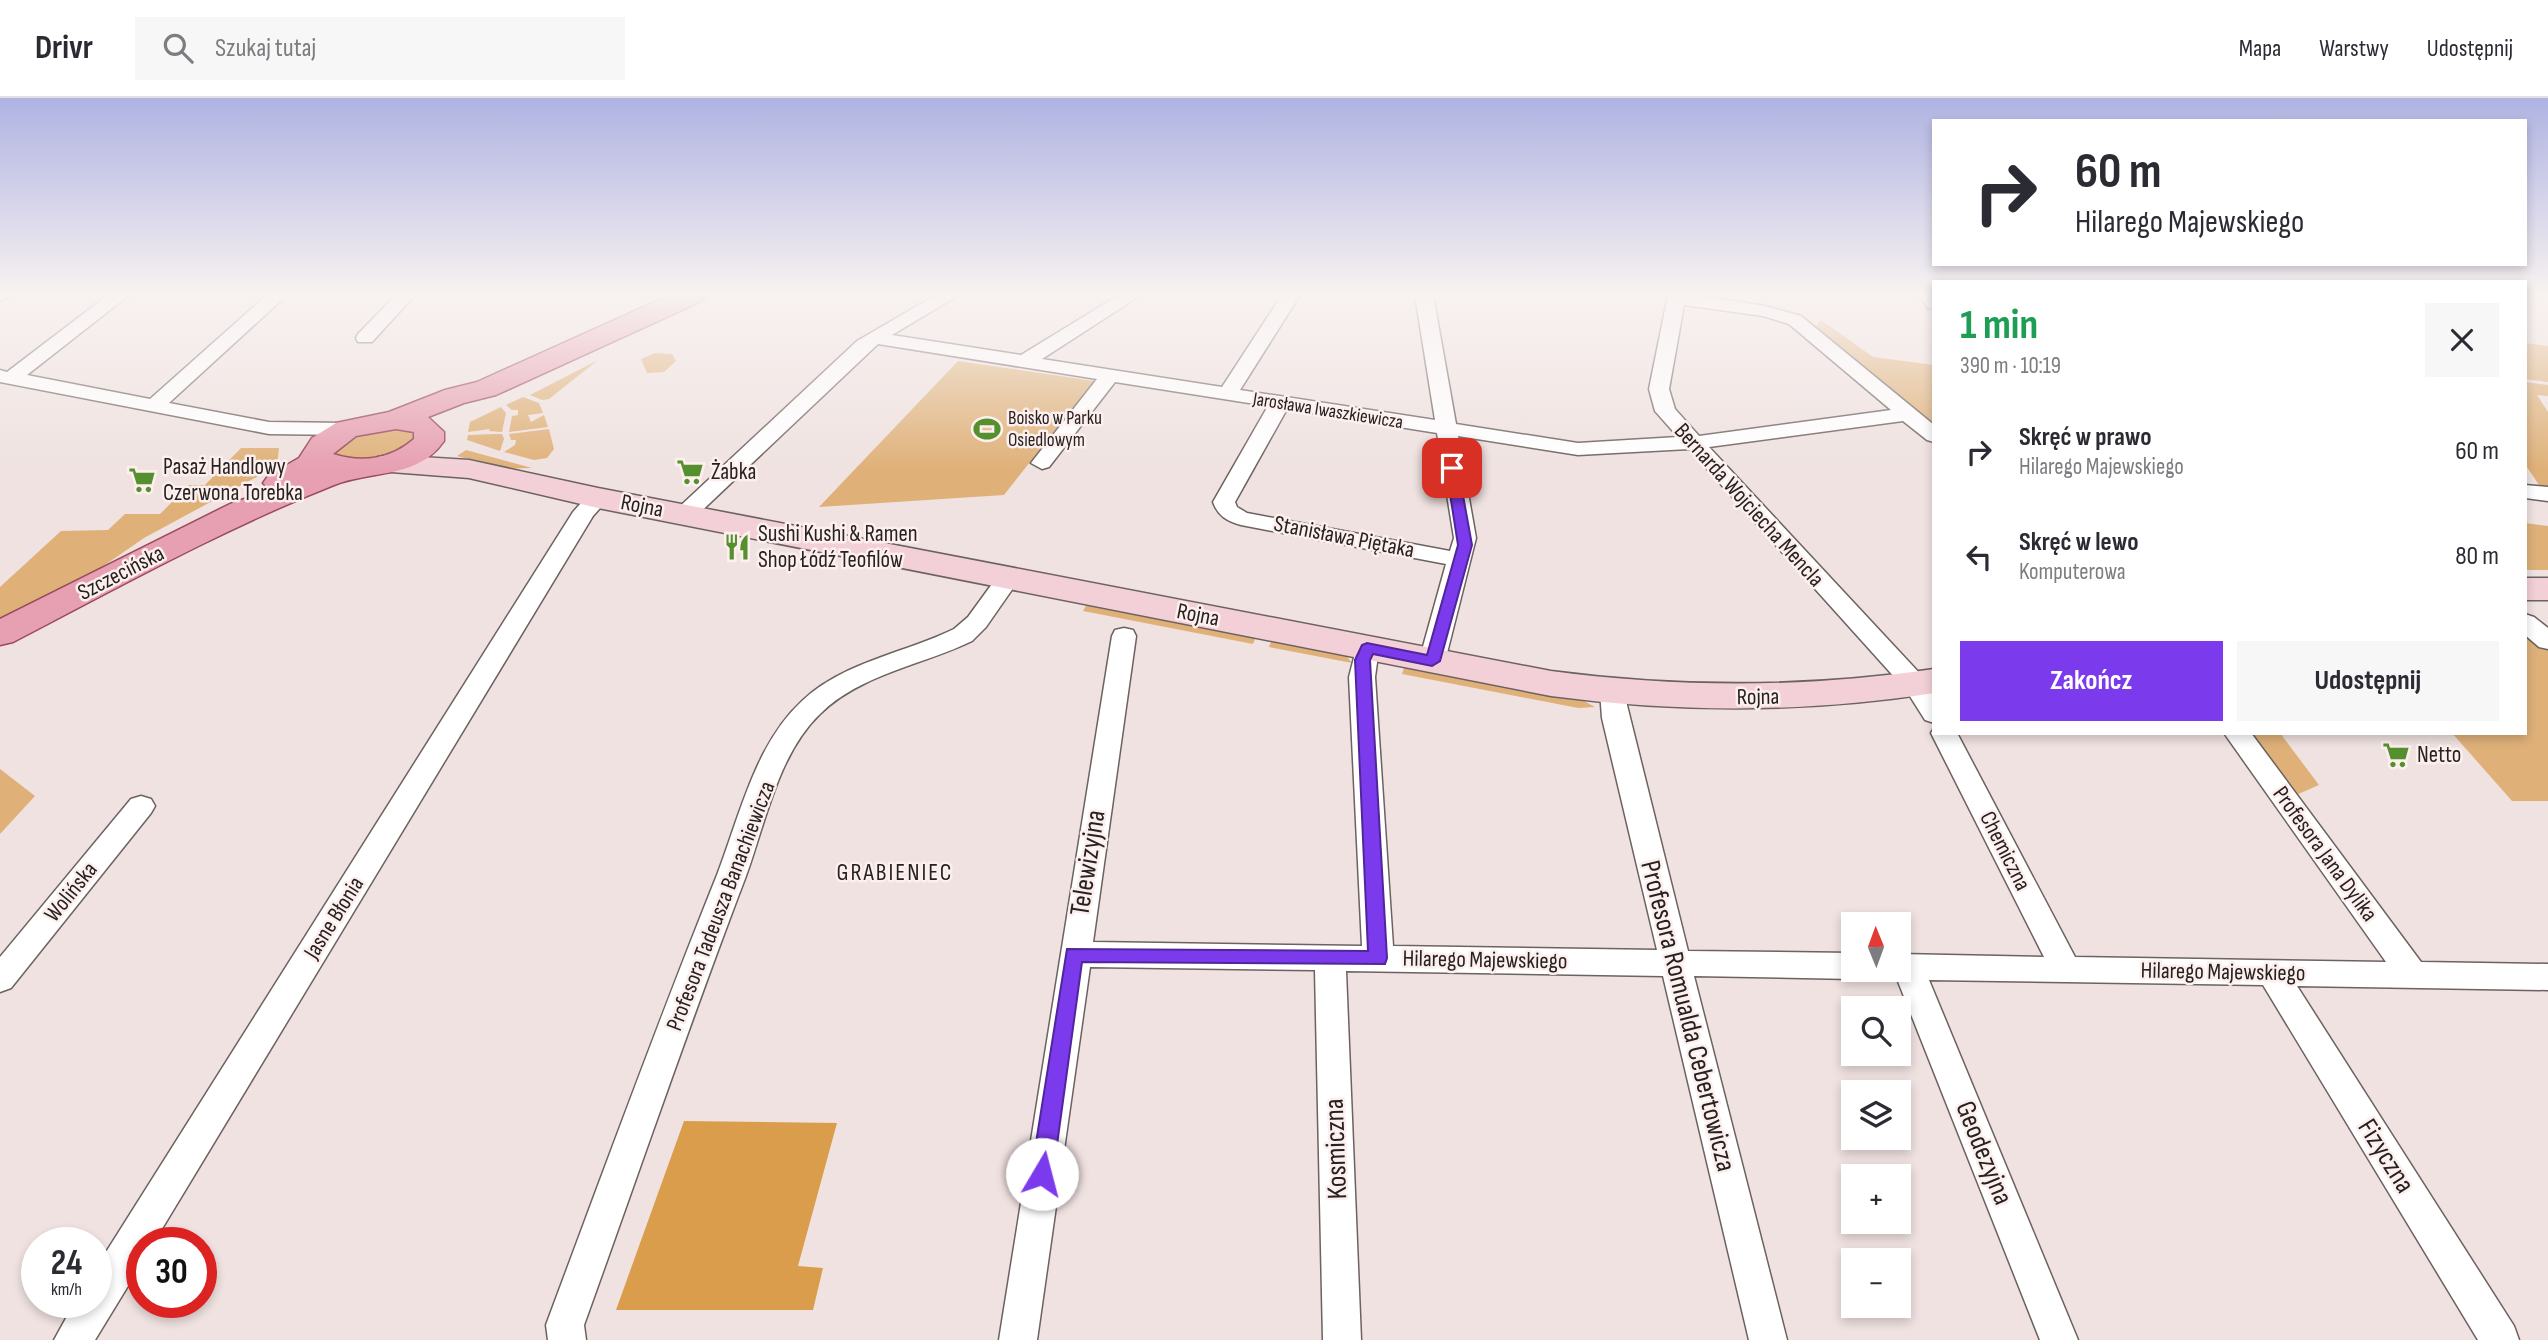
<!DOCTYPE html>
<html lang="pl">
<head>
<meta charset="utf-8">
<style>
	:root { --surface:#fff; --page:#f7f7f7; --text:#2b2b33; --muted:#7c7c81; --line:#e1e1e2; --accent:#7c3aed }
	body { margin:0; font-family:"Sofia Sans Condensed",sans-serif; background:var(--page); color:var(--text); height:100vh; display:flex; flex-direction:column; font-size:26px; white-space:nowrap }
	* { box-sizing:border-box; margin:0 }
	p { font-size:23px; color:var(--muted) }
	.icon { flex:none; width:38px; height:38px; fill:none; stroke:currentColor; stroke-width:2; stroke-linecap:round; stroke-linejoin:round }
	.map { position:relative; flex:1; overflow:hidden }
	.details { position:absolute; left:1932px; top:182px; width:595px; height:455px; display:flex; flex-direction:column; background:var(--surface); border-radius:0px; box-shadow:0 4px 10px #0003 }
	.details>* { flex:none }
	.guide { position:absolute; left:1932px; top:21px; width:595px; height:147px; border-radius:0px; box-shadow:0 4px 10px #0003; background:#fff; color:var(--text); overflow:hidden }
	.needle { width:46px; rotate:359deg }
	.controls { position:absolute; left:1841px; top:814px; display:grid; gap:14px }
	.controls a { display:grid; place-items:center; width:70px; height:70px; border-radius:0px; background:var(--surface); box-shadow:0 4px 10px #0003; font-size:35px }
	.speed { position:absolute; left:21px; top:1129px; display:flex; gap:14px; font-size:35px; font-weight:700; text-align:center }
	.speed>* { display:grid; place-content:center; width:91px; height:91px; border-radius:50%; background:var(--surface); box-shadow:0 4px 10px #0003; line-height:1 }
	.speed small { font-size:18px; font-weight:400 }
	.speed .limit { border:10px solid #d22; background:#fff; color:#111 }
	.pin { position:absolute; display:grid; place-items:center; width:60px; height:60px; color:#fff; margin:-30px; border-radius:14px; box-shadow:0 4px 10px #0006 }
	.me { position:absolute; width:77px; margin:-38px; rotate:8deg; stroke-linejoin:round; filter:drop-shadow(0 0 5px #0008) }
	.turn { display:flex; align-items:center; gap:24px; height:147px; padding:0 28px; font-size:32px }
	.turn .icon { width:91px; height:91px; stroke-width:2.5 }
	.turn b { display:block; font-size:49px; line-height:60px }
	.round { display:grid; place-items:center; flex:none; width:74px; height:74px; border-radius:0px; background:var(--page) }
	.headline { display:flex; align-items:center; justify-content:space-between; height:119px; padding:0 28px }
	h1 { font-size:42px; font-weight:700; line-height:52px; color:#1e9e55 }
	.action { display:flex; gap:14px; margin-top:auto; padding:14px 28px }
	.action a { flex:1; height:80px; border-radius:0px; background:var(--accent); color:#fff; font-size:28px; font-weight:700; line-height:80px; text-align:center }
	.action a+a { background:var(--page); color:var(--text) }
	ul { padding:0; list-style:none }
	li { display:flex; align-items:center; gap:21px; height:105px; padding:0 28px }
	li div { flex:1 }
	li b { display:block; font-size:26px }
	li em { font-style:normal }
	header { display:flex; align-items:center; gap:42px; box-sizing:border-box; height:98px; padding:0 35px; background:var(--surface); border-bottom:2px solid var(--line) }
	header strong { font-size:33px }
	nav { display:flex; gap:38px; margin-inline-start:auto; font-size:24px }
	.search { width:490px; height:63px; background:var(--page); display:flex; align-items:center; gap:18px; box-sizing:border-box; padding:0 24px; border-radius:0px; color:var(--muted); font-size:26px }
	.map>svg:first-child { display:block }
	.green { fill:#dfb179 }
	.forest { fill:#da9d4c }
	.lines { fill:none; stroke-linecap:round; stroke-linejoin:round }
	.street-casing { stroke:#6c6260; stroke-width:3 }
	.secondary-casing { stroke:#6c6260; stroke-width:3 }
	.primary-casing { stroke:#994b5d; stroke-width:3 }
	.street { fill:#fff; fill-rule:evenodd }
	.secondary { fill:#f3d0d8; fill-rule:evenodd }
	.primary { fill:#e7a0b1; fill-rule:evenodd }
	.route { fill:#7c3aed; stroke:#51269a; stroke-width:2 }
	.labels { text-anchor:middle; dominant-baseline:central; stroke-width:5; stroke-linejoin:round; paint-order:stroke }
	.far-street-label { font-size:19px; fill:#262221; stroke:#fcefed }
	.far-poi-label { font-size:19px; fill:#262221; stroke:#fcefed; text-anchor:start }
	.poi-label { font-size:23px; fill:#262221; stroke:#fcefed; text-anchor:start }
	.street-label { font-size:23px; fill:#262221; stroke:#fcefed }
	.neighbourhood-label { font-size:24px; letter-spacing:2px; fill:#262221; stroke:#fcefed }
	.near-street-label { font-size:28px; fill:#262221; stroke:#fcefed }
</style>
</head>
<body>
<header>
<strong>Drivr</strong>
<div class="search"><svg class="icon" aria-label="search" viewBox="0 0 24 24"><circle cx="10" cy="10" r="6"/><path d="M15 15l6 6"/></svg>Szukaj tutaj</div>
<nav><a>Mapa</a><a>Warstwy</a><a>Udostępnij</a></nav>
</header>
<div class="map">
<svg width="2548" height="1242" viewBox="0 0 2548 1242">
	<rect width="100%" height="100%" fill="#efe2e0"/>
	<g class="green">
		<polygon points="1821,222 1873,259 1934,267 1934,331 1815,230"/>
		<polygon points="2525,245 2548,248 2548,284 2525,281"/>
		<polygon points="655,255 672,256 676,263 664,274 647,275 641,261"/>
		<polygon points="598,262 549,301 542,302 530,297"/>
		<polygon points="958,263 1094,283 1004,397 819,409"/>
		<polygon points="2525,284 2548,287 2548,298 2537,297 2548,314 2548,388 2539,387 2525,366"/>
		<polygon points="523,299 539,305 543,315 528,317 531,324 544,317 548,329 509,334 512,318 518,317 518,312 512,312 506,307"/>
		<polygon points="501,309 506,315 502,334 489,333 490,331 468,334 470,324"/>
		<path d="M403 328 414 337C403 362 367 359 344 364L335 356 356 337Z"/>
		<polygon points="549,331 554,351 547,360 534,362 504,354 515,347 516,342 511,342 509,336"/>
		<polygon points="494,336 502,336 504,341 500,353 467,342 468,337"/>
		<polygon points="241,350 279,350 277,368 144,440 99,471 0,524 0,489 61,433 108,432 125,416 160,416 189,387 205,387"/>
		<polygon points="466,352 532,370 503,371 457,358"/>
		<polygon points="2525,425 2548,428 2548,472 2525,472"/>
		<polygon points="1088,504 1251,536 1255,541 1253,546 1083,513"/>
		<polygon points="2525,532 2548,551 2548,703 2512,703 2452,635 2525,635"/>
		<polygon points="1278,541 1344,555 1352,565 1269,549 1271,544"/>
		<polygon points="1405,567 1575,598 1595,609 1578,610 1402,576"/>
		<polygon points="2245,635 2280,635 2319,687 2296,697"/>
		<polygon points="0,671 35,698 0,736"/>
	</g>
	<polygon class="forest" points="684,1023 837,1025 798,1168 823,1170 813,1212 616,1212"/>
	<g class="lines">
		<g class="street-casing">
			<g id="street">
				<polygon points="0,197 10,197 0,203"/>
				<polygon points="108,197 129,197 27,277 150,301 267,197 287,197 169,305 269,324 347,325 357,331 347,337 269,336 0,284 0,272 7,274"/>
				<polygon points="396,197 415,197 372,244 358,244 356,240 358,236"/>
				<path d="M936 197H959L892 237 1021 257 1119 197H1141L1042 261 1222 289 1282 197H1300L1240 292 1435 322 1415 197H1433L1456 326 1578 345 1678 339 1655 313 1649 291 1668 197H1695L1765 208 1801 218 1934 327V344L1927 342 1903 323 1709 349 1924 580 1934 595V625L1925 622 1906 592 1689 351 1578 357 1458 338 1476 440 1445 563 1441 569H1423L1419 563 1446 466 1241 427C1227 423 1218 418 1213 404L1268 308 1115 284 1049 369 1042 371 1031 365 1097 281 878 246 692 422H676L673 417 676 412 857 243ZM1684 207 1763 218 1789 226 1891 312 1699 338 1675 311 1669 291ZM1287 311 1437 335 1454 440 1450 453 1247 415 1237 409 1235 404Z"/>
				<polygon points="1919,197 1934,197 1934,211 1928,210"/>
				<polygon points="2525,387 2548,389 2548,403 2525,400"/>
				<polygon points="598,393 609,400 593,418 154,1144 142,1144 142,1165 95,1242 54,1242 75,1204 96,1204 96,1170 573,414 590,395"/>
				<path d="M1008 473 1016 475 1020 480 986 529 972 543C923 567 860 576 820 616 778 656 765 726 746 778 689 927 638 1077 584 1227L586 1242H548L546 1227C602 1077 657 926 717 777 739 720 755 646 802 603 843 564 905 555 954 531L968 519 1000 475Z"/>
				<polygon points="2525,516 2534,519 2548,530 2548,551 2539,549 2525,537"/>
				<polygon points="1124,530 1133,532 1136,538 1093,844 1362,848 1349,579 1358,544 1376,544 1379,550 1375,579 1393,848 1657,852 1602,620 1600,593 1604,587 1613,584 1622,587 1688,853 1853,855 1853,872 1867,872 1864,877 1853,881 1694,878 1787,1242 1749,1242 1663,878 1346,873 1361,1242 1323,1242 1315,872 1090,869 1037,1242 999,1242 1112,538 1115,532"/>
				<polygon points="1934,630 1934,635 1957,635 2075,859 2386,864 2224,635 2251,635 2421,864 2548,866 2548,892 2297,888 2514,1228 2519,1242 2478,1242 2263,887 1929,882 2078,1242 2040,1242 1897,881 1888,878 1885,872 1899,872 1899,856 2044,859 1931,635"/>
				<polygon points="141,698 151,701 155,708 151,715 11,890 0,894 0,859 131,701"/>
			</g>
		</g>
		<g class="secondary-casing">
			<g id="secondary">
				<path d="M389 357 469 362 598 390 1551 573C1680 590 1805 590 1934 571V595C1805 615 1680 615 1551 598L598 410 469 380 378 373 373 366 378 359Z"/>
				<rect x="2525" y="480" width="23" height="22"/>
			</g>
		</g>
		<g class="primary-casing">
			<path id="primary" d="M670 197H706L702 203 496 297 464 305 428 319 444 334V343C418 381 372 372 334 387 223 431 119 489 13 544L0 547V521L230 406 270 392 263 385 268 378 299 360 312 340 336 325 389 314 445 292 477 284ZM396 331 414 334V341C390 362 361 365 333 356L356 338Z"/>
		</g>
		<use href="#street" class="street"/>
		<use href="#secondary" class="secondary"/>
		<use href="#primary" class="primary"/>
	</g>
	<linearGradient id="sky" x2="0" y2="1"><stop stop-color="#afb3e2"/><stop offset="0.53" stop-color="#f8f2f1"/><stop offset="1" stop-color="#f8f2f1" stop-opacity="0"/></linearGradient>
	<rect width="2548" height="371" fill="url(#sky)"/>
	<polygon class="route" points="1452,366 1458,370 1472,447 1440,563 1432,568 1373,556 1370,562 1387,860 1385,866 1082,864 1053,1076 1050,1083 1042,1086 1034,1083 1031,1076 1067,851 1368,853 1355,562 1362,547 1367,545 1427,557 1458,447 1446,370"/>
	<defs>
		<g id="stadium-bare" transform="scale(2.1)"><path d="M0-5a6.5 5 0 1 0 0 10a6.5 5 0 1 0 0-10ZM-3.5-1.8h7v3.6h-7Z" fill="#55902e" stroke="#fcefed" stroke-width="2.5" paint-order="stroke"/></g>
		<g id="supermarket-bare" transform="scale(2.1)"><path d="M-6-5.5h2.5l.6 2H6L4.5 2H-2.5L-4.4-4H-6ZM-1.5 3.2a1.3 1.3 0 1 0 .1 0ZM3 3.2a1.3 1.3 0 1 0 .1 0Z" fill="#55902e" stroke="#fcefed" stroke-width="2.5" paint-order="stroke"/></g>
		<g id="restaurant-bare" transform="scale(2.1)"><path d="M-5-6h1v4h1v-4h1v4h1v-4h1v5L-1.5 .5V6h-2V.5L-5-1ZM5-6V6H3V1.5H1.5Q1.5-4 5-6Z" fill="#55902e" stroke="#fcefed" stroke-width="2.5" paint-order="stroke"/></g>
	</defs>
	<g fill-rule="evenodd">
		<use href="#stadium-bare" x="987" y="331"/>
		<use href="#supermarket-bare" x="690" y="374"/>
		<use href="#supermarket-bare" x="142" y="382"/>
		<use href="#restaurant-bare" x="737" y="449"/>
		<use href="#supermarket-bare" x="2396" y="657"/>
	</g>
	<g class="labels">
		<g class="far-street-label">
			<text transform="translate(1328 313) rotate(9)">Jarosława Iwaszkiewicza</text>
		</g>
		<g class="far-poi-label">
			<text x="1008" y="320">Boisko w Parku<tspan x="1008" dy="22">Osiedlowym</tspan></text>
		</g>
		<g class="poi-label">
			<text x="163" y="369">Pasaż Handlowy<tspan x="163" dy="26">Czerwona Torebka</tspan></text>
			<text x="711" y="374">Żabka</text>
			<text x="758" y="436">Sushi Kushi &amp; Ramen<tspan x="758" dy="26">Shop Łódź Teofilów</tspan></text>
			<text x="2417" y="657">Netto</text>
		</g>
		<g class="street-label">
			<text transform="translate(1749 407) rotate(48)">Bernarda Wojciecha Mencla</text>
			<text transform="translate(642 408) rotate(11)">Rojna</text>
			<text transform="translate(1344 439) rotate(11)">Stanisława Piętaka</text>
			<text transform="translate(121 475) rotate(-27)">Szczecińska</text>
			<text transform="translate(1198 517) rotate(11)">Rojna</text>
			<text transform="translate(1758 599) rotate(-1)">Rojna</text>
			<text transform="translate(2005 753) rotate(63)">Chemiczna</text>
			<text transform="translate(2325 756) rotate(54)">Profesora Jana Dylika</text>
			<text transform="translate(71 794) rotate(-51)">Wolińska</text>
			<text transform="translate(721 808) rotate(-69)">Profesora Tadeusza Banachiewicza</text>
			<text transform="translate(334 820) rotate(-58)">Jasne Błonia</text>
			<text transform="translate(1485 862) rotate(1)">Hilarego Majewskiego</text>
			<text transform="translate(2223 874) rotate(1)">Hilarego Majewskiego</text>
		</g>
		<g class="neighbourhood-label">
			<text x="895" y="774">GRABIENIEC</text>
		</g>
		<g class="near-street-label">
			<text transform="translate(1088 765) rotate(-81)">Telewizyjna</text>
			<text transform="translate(1688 918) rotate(76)">Profesora Romualda Cebertowicza</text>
			<text transform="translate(1336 1051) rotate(-92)">Kosmiczna</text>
			<text transform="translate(1984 1055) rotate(68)">Geodezyjna</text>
			<text transform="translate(2386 1058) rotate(58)">Fizyczna</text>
		</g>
	</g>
</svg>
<div class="controls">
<a><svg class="needle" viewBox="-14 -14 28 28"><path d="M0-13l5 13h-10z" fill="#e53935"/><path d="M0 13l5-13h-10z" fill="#7c7c81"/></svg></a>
<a><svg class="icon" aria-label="search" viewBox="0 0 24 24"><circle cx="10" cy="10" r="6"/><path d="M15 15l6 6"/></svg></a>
<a><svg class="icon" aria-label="layers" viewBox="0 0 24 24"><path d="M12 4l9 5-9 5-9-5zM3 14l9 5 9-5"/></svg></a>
<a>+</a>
<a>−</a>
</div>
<div class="speed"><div>24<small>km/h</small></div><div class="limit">30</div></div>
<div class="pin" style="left:1452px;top:370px;background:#d93025"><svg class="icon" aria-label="arrive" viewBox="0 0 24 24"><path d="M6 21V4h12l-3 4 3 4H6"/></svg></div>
<svg class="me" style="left:1042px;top:1076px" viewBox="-20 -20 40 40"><circle r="19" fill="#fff"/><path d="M0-13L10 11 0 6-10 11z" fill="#7c3aed"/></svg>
<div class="guide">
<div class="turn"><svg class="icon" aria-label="right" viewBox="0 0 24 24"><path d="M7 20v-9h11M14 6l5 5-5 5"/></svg><div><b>60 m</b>Hilarego Majewskiego</div></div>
</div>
<section class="details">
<div class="headline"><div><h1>1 min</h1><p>390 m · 10:19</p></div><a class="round"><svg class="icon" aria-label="close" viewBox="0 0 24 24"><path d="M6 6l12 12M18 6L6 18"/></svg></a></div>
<ul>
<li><svg class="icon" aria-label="right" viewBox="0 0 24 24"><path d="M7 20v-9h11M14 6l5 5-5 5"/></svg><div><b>Skręć w prawo</b><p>Hilarego Majewskiego</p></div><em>60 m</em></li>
<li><svg class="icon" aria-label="left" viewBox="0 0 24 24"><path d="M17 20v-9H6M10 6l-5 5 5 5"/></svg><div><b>Skręć w lewo</b><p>Komputerowa</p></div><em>80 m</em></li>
</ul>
<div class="action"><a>Zakończ</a><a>Udostępnij</a></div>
</section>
</div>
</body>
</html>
